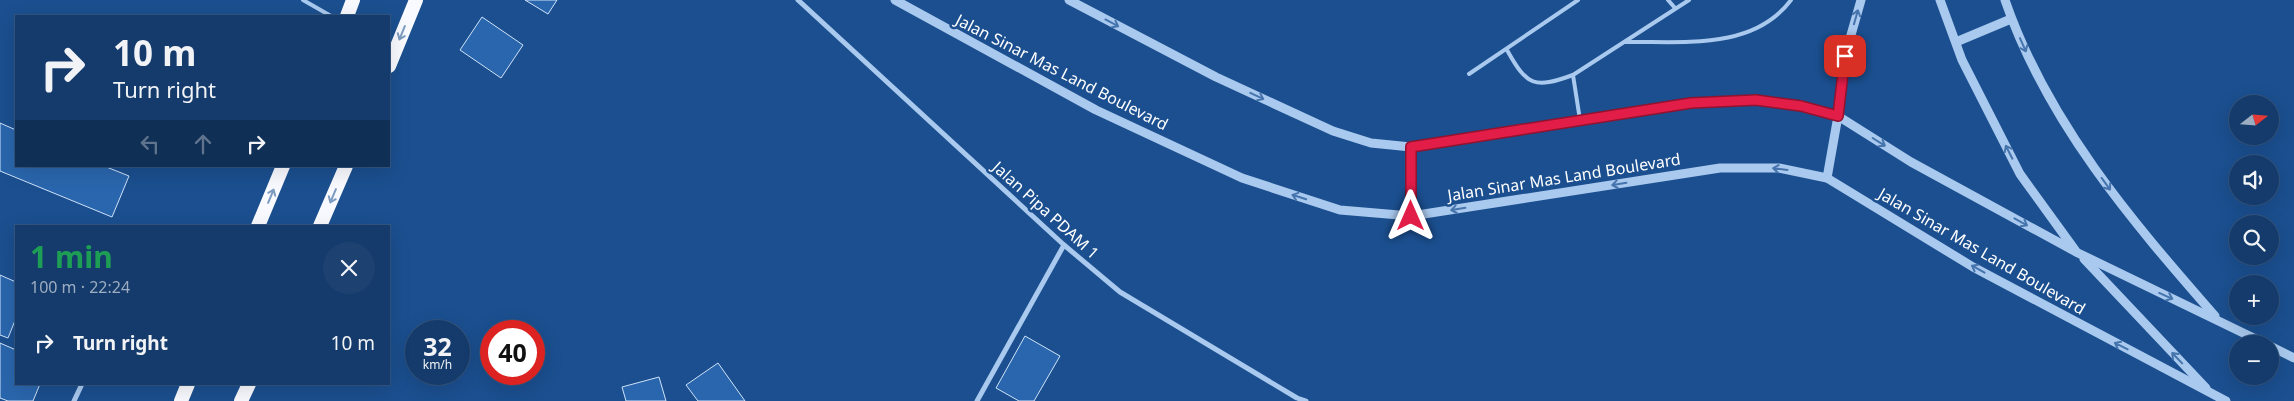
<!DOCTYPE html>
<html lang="en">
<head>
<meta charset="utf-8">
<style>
	:root { --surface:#143b6b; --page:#1d4271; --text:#f1f3f6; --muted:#9dadc1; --line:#33557e }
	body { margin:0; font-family:"Noto Sans",sans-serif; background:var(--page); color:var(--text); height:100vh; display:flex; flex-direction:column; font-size:19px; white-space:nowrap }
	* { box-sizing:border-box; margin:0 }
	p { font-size:16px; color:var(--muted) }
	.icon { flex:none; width:28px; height:28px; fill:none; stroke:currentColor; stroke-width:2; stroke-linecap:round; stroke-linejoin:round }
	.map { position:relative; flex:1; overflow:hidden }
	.drawer { position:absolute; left:15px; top:225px; width:375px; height:160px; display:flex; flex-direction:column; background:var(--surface); border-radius:0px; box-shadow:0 5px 20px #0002,0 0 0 1px var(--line) }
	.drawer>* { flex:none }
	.hud { position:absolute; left:15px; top:15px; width:375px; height:152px; border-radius:0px; box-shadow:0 5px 20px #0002,0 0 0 1px var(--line); background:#143b6b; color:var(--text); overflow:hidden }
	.needle { width:32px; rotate:73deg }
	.fabs { position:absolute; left:2229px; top:95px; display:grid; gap:10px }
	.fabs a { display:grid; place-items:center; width:50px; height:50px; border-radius:50%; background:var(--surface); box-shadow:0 5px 20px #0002,0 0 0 1px var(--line); font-size:25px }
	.speed { position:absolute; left:405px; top:320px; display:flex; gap:10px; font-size:25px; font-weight:700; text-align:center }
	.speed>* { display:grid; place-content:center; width:65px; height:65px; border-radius:50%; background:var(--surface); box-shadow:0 5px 20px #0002,0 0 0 1px var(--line); line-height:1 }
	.speed small { font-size:12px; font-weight:400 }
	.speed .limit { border:8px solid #d22; background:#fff; color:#111 }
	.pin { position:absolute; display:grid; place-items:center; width:42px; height:42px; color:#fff; margin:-21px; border-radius:10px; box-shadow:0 2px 8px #0006 }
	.me { position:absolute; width:55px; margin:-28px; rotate:0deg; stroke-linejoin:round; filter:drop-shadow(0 0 4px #0008) }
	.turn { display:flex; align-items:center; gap:18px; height:105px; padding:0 15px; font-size:22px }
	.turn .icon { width:65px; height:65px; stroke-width:2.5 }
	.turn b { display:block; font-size:35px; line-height:42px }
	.lanes { display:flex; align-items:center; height:48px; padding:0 15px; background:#0003; justify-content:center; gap:25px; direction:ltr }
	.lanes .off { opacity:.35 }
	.round { display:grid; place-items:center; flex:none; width:52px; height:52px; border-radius:26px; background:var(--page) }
	.overview { display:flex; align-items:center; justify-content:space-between; height:85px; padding:0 15px }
	h1 { font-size:30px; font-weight:700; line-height:38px; color:#1e9e55 }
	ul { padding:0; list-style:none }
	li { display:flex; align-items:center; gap:15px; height:65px; padding:0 15px }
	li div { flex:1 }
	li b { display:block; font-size:19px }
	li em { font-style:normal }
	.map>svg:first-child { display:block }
	.building { fill:#2a66ad; stroke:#cfe3fa }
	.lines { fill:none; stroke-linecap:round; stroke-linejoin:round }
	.service { stroke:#a9c9ee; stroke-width:4 }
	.minor { stroke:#a9c9ee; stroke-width:5 }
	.tertiary { stroke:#a9c9ee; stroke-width:9 }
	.trunk { stroke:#f8faff; stroke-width:14 }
	.oneway { stroke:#4674ac }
	.oneway2 { stroke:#7e9cc1 }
	.route-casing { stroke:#92132f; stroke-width:12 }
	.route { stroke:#e11d48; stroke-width:9 }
	.labels { text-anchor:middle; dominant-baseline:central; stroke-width:5; stroke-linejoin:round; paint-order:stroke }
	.street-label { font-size:16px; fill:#fff; stroke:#1b4f8f }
</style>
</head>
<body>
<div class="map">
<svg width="2294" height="401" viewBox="0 0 2294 401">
	<rect width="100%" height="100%" fill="#1b4f8f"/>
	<g class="building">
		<polygon points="525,0 557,0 548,14"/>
		<polygon points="482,17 523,45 501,78 460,50"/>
		<polygon points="0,123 16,130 16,166 104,166 129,176 112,217 0,171"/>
		<polygon points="0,275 16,282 16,318 8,338 0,335"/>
		<polygon points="1025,336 1060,356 1034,401 1019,401 996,388"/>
		<polygon points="0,343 16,350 16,384 40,384 33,401 8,401 0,398"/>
		<polygon points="718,363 745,401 698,401 686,385"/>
		<polygon points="659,377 666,401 626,401 622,387"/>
	</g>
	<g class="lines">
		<g class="service">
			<polyline points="303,0 331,16"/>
			<polyline points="1668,0 1675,8"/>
			<path d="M1625 42C1681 41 1753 51 1791 0"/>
			<path d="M1507 50C1527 86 1534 89 1573 75"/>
			<polyline points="1469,74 1578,0"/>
			<polyline points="1580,120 1573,75 1689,0"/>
		</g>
		<g class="minor">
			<polyline points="798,0 1064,245 1120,292 1297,398 1306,401"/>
			<polyline points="74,401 82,384"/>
			<polyline points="977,401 1064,245"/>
		</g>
		<g class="tertiary">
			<polyline points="895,0 1096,110 1242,178 1340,210 1411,216 1720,168 1779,168 1827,178 1973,267 2226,401"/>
			<polyline points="1069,0 1216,77 1333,131 1371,143 1411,147 1691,103 1756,100 1801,106 1838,116 1911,162 2078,253 2266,344"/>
			<polyline points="1940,0 1962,60 2020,174 2075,250"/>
			<path d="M2005 0C2047 122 2131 220 2215 316"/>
			<polyline points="1956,42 2011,19"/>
			<polyline points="1411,147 1411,216"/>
			<polyline points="1827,178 1838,116 1845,56 1861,0"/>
			<polyline points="2084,259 2206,388"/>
			<polyline points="2270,346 2294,358"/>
		</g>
		<g class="trunk">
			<polyline points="347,16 353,0"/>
			<polyline points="389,66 416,0"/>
			<polyline points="258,226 283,166"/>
			<polyline points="320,226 346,166"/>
			<polyline points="181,401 188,384"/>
			<polyline points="241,401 249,384"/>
		</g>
	</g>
	<defs><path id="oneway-shaft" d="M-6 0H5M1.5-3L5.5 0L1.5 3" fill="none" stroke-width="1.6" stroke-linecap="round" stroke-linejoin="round" transform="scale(1.25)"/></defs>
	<g class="oneway">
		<use href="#oneway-shaft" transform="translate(1856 17) rotate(-74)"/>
		<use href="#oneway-shaft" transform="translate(1112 23) rotate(28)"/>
		<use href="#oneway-shaft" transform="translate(2023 45) rotate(66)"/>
		<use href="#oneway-shaft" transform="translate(1257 96) rotate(25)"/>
		<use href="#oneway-shaft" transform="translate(1879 142) rotate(32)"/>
		<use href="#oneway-shaft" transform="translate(2009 152) rotate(-117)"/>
		<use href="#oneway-shaft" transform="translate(1780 169) rotate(-173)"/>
		<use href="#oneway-shaft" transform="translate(1619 184) rotate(171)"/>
		<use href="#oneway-shaft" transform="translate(2106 184) rotate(54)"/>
		<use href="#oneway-shaft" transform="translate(1299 197) rotate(-162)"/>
		<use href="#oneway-shaft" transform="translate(1458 209) rotate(171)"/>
		<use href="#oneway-shaft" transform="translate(2021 222) rotate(29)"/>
		<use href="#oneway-shaft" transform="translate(1978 269) rotate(-151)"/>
		<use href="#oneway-shaft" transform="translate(2166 296) rotate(24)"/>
		<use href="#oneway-shaft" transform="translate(2121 346) rotate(-153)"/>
		<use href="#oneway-shaft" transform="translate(2177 358) rotate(-134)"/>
	</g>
	<g class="oneway2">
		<use href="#oneway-shaft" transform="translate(402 33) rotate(112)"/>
		<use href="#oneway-shaft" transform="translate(271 196) rotate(-67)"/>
		<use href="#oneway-shaft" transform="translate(333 196) rotate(113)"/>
	</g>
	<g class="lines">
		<g class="route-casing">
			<polyline id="route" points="1411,216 1411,147 1691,103 1756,100 1801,106 1838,116 1845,56"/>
		</g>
		<use href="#route" class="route"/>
	</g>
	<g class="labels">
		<g class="street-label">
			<text transform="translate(1062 72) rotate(27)">Jalan Sinar Mas Land Boulevard</text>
			<text transform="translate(1564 177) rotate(-9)">Jalan Sinar Mas Land Boulevard</text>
			<text transform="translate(1046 210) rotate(42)">Jalan Pipa PDAM 1</text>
			<text transform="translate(1982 251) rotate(30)">Jalan Sinar Mas Land Boulevard</text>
		</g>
	</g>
</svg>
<div class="fabs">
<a><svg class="needle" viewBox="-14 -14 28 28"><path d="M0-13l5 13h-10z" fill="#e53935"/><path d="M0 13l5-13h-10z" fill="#9dadc1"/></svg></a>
<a><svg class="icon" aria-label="sound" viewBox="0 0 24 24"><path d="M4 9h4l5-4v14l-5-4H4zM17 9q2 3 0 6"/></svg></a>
<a><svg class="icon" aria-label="search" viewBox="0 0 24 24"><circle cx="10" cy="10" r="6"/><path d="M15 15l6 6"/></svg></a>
<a>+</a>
<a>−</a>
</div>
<div class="speed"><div>32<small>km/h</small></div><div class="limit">40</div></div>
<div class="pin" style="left:1845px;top:56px;background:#d93025"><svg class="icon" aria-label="arrive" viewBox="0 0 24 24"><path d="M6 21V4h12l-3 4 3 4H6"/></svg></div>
<svg class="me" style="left:1411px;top:216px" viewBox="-20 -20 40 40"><path d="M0-17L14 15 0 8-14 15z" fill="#e11d48" stroke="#fff" stroke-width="4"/></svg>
<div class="hud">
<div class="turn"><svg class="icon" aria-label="right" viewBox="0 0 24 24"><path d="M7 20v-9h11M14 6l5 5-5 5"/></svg><div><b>10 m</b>Turn right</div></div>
<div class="lanes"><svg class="icon off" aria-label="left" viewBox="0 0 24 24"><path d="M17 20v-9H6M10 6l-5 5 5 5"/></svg><svg class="icon off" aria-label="ahead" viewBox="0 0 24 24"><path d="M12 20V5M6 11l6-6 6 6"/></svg><svg class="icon" aria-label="right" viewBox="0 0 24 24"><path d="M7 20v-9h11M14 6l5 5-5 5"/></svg></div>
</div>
<section class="drawer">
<div class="overview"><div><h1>1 min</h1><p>100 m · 22:24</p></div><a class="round"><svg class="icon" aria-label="close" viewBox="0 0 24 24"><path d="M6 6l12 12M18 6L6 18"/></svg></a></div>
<ul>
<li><svg class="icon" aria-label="right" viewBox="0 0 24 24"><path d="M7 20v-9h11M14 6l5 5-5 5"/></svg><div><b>Turn right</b></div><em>10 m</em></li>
</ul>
</section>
</div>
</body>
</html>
